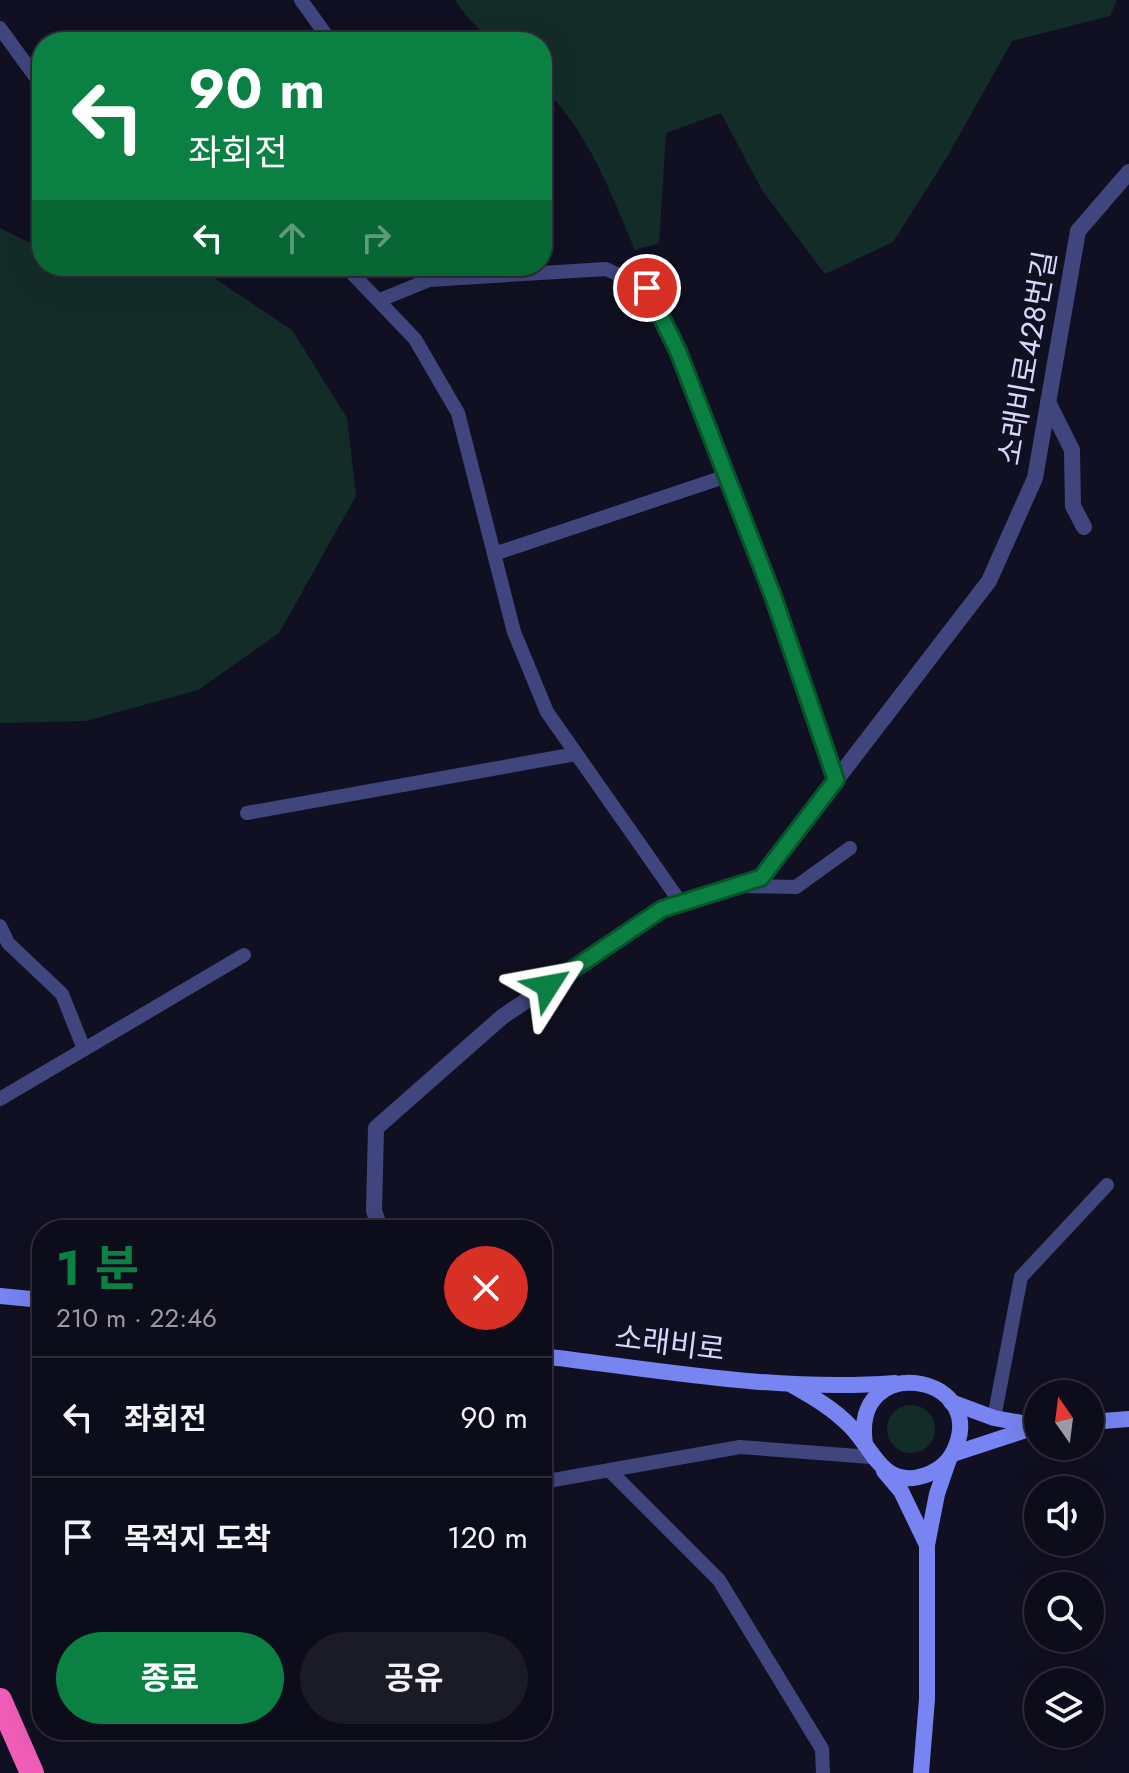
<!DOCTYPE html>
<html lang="ko">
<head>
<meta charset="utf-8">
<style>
	:root { --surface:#0d0c1a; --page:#1b1a27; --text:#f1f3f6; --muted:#9a9ba2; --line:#2d2c39; --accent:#0b8043 }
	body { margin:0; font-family:Jost,"Noto Sans KR",sans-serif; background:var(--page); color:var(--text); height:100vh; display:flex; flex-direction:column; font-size:30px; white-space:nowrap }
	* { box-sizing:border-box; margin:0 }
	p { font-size:26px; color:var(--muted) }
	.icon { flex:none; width:44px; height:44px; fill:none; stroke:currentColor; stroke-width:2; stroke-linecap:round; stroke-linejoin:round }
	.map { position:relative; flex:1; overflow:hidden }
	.panel { position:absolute; left:32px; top:1220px; width:520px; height:520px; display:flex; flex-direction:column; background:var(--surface); border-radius:32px; box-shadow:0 8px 32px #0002,0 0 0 2px var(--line) }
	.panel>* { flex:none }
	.hud { position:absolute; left:32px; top:32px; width:520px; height:244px; border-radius:32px; box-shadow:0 8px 32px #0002,0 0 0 2px var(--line); background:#0b8043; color:#fff; overflow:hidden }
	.needle { width:52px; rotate:346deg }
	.buttons { position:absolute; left:1024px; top:1380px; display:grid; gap:16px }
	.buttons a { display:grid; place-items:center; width:80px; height:80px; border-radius:50%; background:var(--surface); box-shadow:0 8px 32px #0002,0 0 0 2px var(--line); font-size:40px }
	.pin { position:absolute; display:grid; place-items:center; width:68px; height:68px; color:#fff; margin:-34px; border:4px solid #fff; border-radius:50%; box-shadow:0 2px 8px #0007 }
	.me { position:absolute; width:88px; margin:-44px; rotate:56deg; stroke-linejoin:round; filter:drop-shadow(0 0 6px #0008) }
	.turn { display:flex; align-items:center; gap:28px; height:168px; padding:0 24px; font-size:36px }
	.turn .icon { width:104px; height:104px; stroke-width:2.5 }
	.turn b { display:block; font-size:56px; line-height:68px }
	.lanes { display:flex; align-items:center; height:76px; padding:0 24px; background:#0003; justify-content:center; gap:40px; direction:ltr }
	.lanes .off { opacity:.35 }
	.round { display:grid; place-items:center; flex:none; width:84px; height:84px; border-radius:42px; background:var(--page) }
	.overview { display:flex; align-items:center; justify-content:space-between; height:136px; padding:0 24px }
	h1 { font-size:48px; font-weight:700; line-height:60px; color:var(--accent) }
	.primary-button { display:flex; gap:16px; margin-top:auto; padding:16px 24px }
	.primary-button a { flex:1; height:92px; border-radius:48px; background:var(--accent); color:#fff; font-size:32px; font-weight:700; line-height:92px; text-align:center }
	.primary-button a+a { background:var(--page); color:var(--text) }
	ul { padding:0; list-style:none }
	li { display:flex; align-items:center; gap:24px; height:120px; padding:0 24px; border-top:2px solid var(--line) }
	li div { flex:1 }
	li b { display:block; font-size:30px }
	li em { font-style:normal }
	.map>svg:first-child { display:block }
	.green { fill:#142c28 }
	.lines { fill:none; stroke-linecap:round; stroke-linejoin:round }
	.lane { stroke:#40467d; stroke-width:14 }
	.street { stroke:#40467d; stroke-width:16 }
	.secondary { stroke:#7784f1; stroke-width:16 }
	.highway { stroke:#ef5db7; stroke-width:24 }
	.route-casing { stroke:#07532c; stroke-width:20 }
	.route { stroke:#0b8043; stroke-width:14 }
	.labels { text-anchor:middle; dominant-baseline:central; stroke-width:6; stroke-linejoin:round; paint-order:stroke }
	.street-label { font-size:30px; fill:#d6d7fb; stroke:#111022 }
</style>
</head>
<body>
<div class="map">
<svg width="1129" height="1773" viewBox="0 0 1129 1773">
	<rect width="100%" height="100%" fill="#111022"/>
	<g class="green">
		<path d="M455 0H1117L1110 16 1012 41 947 157 893 242 825 274 762 190 721 113 666 133 659 243 635 250C611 193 588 130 542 87V42H493L468 18Z"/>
		<polygon points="0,228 42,249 42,266 196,266 292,330 347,418 356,496 279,633 198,690 86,721 0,723"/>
		<circle cx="911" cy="1429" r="24"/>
	</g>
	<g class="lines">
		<g class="lane">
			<polyline points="301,0 331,42"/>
			<polyline points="0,28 42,86"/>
			<polyline points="345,266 415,339 458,413 514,632 547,712 681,903"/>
			<polyline points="380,300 429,280 606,269 647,288 678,351 773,596 836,780"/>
			<polyline points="494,554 727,476"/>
			<polyline points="247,813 576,754"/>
			<polyline points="743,886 796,887 850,848"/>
			<polyline points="0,926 8,943 62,994 84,1049"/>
			<polyline points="0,1099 244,955"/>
			<polyline points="994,1418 1021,1277 1107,1185"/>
			<polyline points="610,1471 719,1580 822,1749 823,1773"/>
			<polyline points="542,1482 740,1447 871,1457"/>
		</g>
		<g class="street">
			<polyline points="1048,402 1072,450 1073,506 1084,527"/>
			<polyline points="381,1230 374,1211 376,1128 502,1017 662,909 761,878 989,581 1035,478 1078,231 1129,172"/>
		</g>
		<g class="secondary">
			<polyline points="0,1296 42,1300"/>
			<path d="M542 1356C659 1370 777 1392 895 1383"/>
			<path d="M792 1385C813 1397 834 1409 851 1427 874 1450 883 1490 926 1475 940 1470 951 1460 956 1446 985 1374 851 1351 865 1444"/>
			<polyline points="951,1402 994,1418 1038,1426"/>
			<polyline points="1090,1422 1129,1419"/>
			<polyline points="953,1454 1035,1427"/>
			<polyline points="884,1471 901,1491 927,1545"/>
			<polyline points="921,1773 927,1699 927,1545 937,1494 948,1462"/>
		</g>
		<polyline class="highway" points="0,1700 32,1773"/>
	</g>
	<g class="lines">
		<g class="route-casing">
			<polyline id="route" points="548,986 662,909 761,878 836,780 773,596 678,351 647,288"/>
		</g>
		<use href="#route" class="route"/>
	</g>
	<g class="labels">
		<g class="street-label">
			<text transform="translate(1027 358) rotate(-80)">소래비로428번길</text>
			<text transform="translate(670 1343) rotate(7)">소래비로</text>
		</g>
	</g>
</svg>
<div class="buttons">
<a><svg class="needle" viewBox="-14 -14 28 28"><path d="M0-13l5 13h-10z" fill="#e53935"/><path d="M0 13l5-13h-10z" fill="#9a9ba2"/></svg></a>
<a><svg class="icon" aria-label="sound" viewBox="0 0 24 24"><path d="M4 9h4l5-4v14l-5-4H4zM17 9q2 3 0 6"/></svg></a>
<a><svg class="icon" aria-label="search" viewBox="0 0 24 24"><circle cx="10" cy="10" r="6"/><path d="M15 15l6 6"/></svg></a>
<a><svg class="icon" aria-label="layers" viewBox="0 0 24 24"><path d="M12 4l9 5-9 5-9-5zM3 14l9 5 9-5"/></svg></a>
</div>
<div class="pin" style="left:647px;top:288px;background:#d93025"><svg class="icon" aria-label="arrive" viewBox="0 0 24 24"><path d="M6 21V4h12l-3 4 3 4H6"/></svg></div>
<svg class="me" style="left:548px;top:986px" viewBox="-20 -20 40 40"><path d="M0-17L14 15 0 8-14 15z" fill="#0b8043" stroke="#fff" stroke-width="4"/></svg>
<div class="hud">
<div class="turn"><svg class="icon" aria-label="left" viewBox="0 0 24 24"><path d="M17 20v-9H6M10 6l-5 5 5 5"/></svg><div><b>90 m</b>좌회전</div></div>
<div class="lanes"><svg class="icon" aria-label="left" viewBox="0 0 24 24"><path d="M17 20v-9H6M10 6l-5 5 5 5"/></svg><svg class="icon off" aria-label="ahead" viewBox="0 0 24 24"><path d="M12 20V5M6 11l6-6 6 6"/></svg><svg class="icon off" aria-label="right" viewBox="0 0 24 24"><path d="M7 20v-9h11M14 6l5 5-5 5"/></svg></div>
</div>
<section class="panel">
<div class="overview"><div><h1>1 분</h1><p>210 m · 22:46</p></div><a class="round" style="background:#d93025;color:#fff"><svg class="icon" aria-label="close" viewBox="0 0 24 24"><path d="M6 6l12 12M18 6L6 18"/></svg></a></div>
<ul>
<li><svg class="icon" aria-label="left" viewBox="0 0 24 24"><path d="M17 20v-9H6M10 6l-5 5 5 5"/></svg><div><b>좌회전</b></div><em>90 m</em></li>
<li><svg class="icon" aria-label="arrive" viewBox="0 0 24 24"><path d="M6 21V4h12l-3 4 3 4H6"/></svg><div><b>목적지 도착</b></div><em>120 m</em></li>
</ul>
<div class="primary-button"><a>종료</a><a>공유</a></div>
</section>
</div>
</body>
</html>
